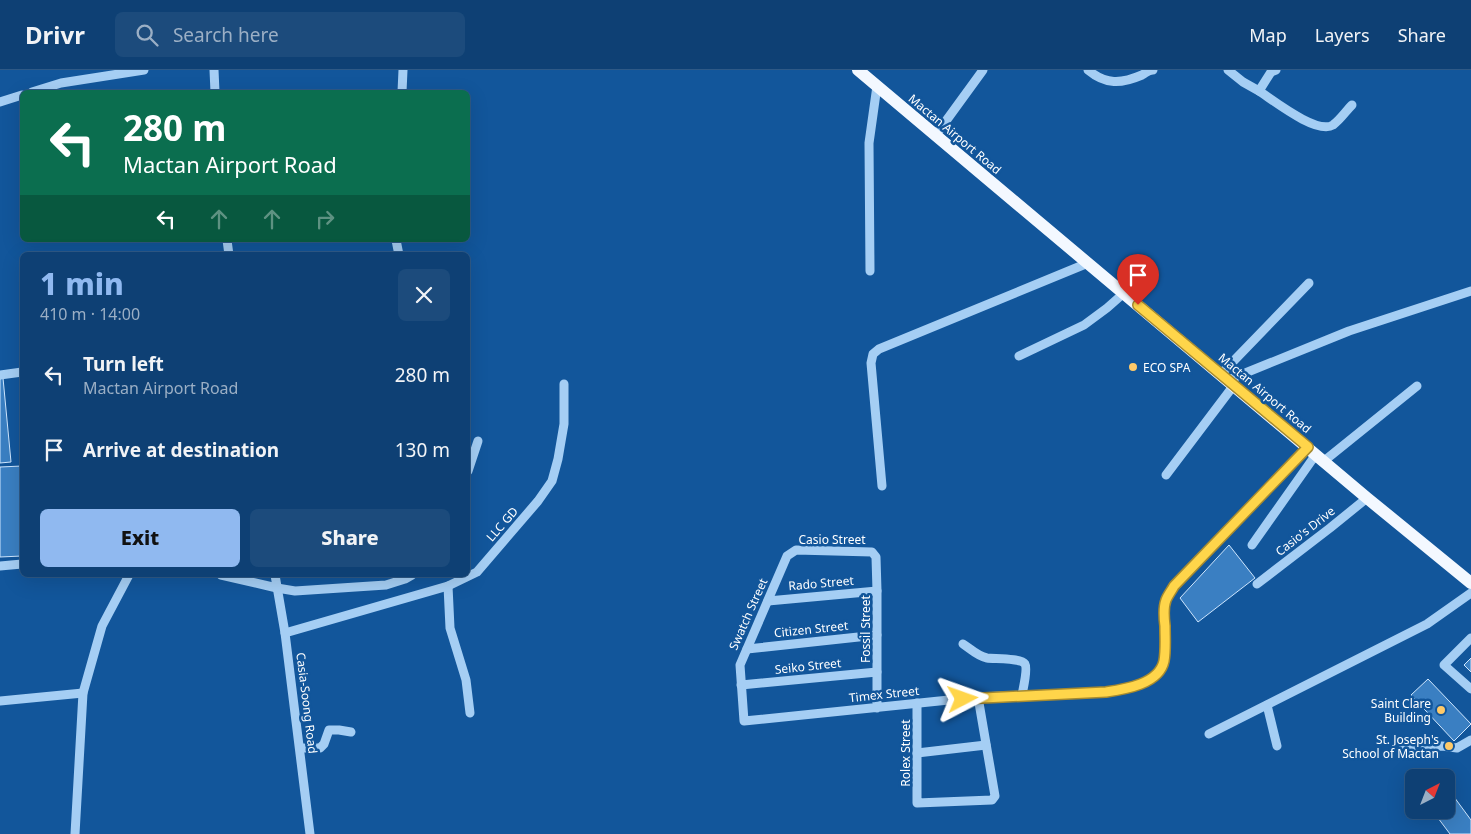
<!DOCTYPE html>
<html lang="en">
<head>
<meta charset="utf-8">
<style>
	:root { --surface:#0e4074; --page:#1c4b7c; --text:#f1f3f6; --muted:#9bafc5; --line:#2e5986; --accent:#90b9f0 }
	body { margin:0; font-family:"Noto Sans",sans-serif; background:var(--page); color:var(--text); height:100vh; display:flex; flex-direction:column; font-size:19px; white-space:nowrap }
	* { box-sizing:border-box; margin:0 }
	p { font-size:16px; color:var(--muted) }
	.icon { flex:none; width:28px; height:28px; fill:none; stroke:currentColor; stroke-width:2; stroke-linecap:round; stroke-linejoin:round }
	.map { position:relative; flex:1; overflow:hidden }
	.panel { position:absolute; left:20px; top:182px; width:450px; height:325px; display:flex; flex-direction:column; background:var(--surface); border-radius:8px; box-shadow:0 5px 20px #0002,0 0 0 1px var(--line) }
	.panel>* { flex:none }
	.banner { position:absolute; left:20px; top:20px; width:450px; height:152px; border-radius:8px; box-shadow:0 5px 20px #0002,0 0 0 1px var(--line); background:#0b6e4f; color:#fff; overflow:hidden }
	.needle { width:32px; rotate:42deg }
	.tools { position:absolute; left:1405px; top:699px; display:grid; gap:10px }
	.tools a { display:grid; place-items:center; width:50px; height:50px; border-radius:8px; background:var(--surface); box-shadow:0 5px 20px #0002,0 0 0 1px var(--line); font-size:25px }
	.pin { position:absolute; display:grid; place-items:center; width:42px; height:42px; color:#fff; margin:-51px -21px; border-radius:50% 50% 50% 0; rotate:-45deg; box-shadow:0 0 5px #0007 }
	.pin .icon { rotate:45deg }
	.me { position:absolute; width:55px; margin:-28px; rotate:86deg; stroke-linejoin:round; filter:drop-shadow(0 0 4px #0008) }
	.turn { display:flex; align-items:center; gap:18px; height:105px; padding:0 20px; font-size:22px }
	.turn .icon { width:65px; height:65px; stroke-width:2.5 }
	.turn b { display:block; font-size:35px; line-height:42px }
	.lanes { display:flex; align-items:center; height:48px; padding:0 20px; background:#0003; justify-content:center; gap:25px; direction:ltr }
	.lanes .off { opacity:.35 }
	.round { display:grid; place-items:center; flex:none; width:52px; height:52px; border-radius:8px; background:var(--page) }
	.head { display:flex; align-items:center; justify-content:space-between; height:85px; padding:0 20px }
	h1 { font-size:30px; font-weight:800; line-height:38px; color:var(--accent) }
	.cta { display:flex; gap:10px; margin-top:auto; padding:10px 20px }
	.cta a { flex:1; height:58px; border-radius:8px; background:var(--accent); color:#111; font-size:20px; font-weight:800; line-height:58px; text-align:center }
	.cta a+a { background:var(--page); color:var(--text) }
	ul { padding:0; list-style:none }
	li { display:flex; align-items:center; gap:15px; height:75px; padding:0 20px }
	li div { flex:1 }
	li b { display:block; font-size:19px }
	li em { font-style:normal }
	header { display:flex; align-items:center; gap:30px; box-sizing:border-box; height:70px; padding:0 25px; background:var(--surface); border-bottom:1px solid var(--line) }
	header strong { font-size:24px }
	nav { display:flex; gap:28px; margin-inline-start:auto; font-size:18px }
	.search { width:350px; height:45px; background:var(--page); display:flex; align-items:center; gap:12px; box-sizing:border-box; padding:0 18px; border-radius:8px; color:var(--muted); font-size:19px }
	.map>svg:first-child { display:block }
	.building { fill:#3a7fc2; stroke:#cee6fe }
	.lines { fill:none; stroke-linecap:round; stroke-linejoin:round }
	.minor { stroke:#a5cef4; stroke-width:9 }
	.major { stroke:#f3f8ff; stroke-width:12 }
	.route-casing { stroke:#a68a30; stroke-width:12 }
	.route { stroke:#ffd54a; stroke-width:9 }
	.poi-dot { fill:#ffca69; stroke:#12569b; stroke-width:2 }
	.labels { text-anchor:middle; dominant-baseline:central; stroke-width:5; stroke-linejoin:round; paint-order:stroke }
	.street-label { font-size:12px; fill:#fff; stroke:#12569b }
	.poi-label { font-size:12px; fill:#fff; stroke:#12569b; text-anchor:end }
</style>
</head>
<body>
<header>
<strong>Drivr</strong>
<div class="search"><svg class="icon" aria-label="search" viewBox="0 0 24 24"><circle cx="10" cy="10" r="6"/><path d="M15 15l6 6"/></svg>Search here</div>
<nav><a>Map</a><a>Layers</a><a>Share</a></nav>
</header>
<div class="map">
<svg width="1471" height="764" viewBox="0 0 1471 764">
	<rect width="100%" height="100%" fill="#12569b"/>
	<g class="building">
		<polygon points="3,308 11,392 0,393 0,309"/>
		<polygon points="22,396 22,459 20,459 22,486 0,487 0,397"/>
		<polygon points="1229,475 1255,508 1198,552 1180,528"/>
		<polygon points="1471,588 1471,602 1464,595"/>
		<polygon points="1428,609 1471,654 1454,671 1411,625"/>
		<polygon points="1446,716 1471,750 1471,764 1450,764 1432,740 1446,740"/>
	</g>
	<g class="lines">
		<g class="minor">
			<polyline points="214,0 215,22"/>
			<path d="M1088 0C1106 15 1121 14 1142 5 1146 3 1148 0 1153 0"/>
			<polyline points="1228,0 1243,12 1259,21 1271,2 1276,0"/>
			<path d="M1259 21C1273 30 1317 65 1333 55 1340 50 1346 41 1352 35"/>
			<polyline points="32,22 61,13 144,0"/>
			<polyline points="402,22 403,0"/>
			<polyline points="0,32 22,25"/>
			<polyline points="935,66 983,0"/>
			<polyline points="227,170 229,185"/>
			<polyline points="396,170 399,185"/>
			<polyline points="870,201 869,73 877,16"/>
			<polyline points="1019,286 1084,255 1107,238 1124,223"/>
			<polyline points="1221,304 1309,213"/>
			<polyline points="0,305 22,302"/>
			<polyline points="1228,310 1349,261 1471,221"/>
			<polyline points="1324,391 1417,316"/>
			<polyline points="468,401 478,371"/>
			<polyline points="1166,405 1234,315"/>
			<polyline points="882,416 871,293 873,284 879,279 1088,193"/>
			<polyline points="1252,475 1312,390 1317,385"/>
			<polyline points="0,496 22,494"/>
			<polyline points="221,505 277,518 295,521 386,515 405,509 412,505"/>
			<polyline points="275,505 285,563 310,764"/>
			<polyline points="1257,514 1330,458 1367,428"/>
			<polyline points="448,516 450,558 466,610 470,643"/>
			<polyline points="768,531 877,521"/>
			<polyline points="285,563 448,516 477,502 538,431 552,411 558,389 564,354 564,314"/>
			<polyline points="1471,568 1444,595 1471,619"/>
			<path d="M963 574C971 579 977 586 987 588 995 589 1021 588 1025 594 1028 599 1023 619 1022 625"/>
			<polyline points="747,579 877,565"/>
			<polyline points="741,615 877,602"/>
			<polyline points="0,631 83,623"/>
			<polyline points="917,633 917,733 992,730 995,726 978,627"/>
			<polyline points="1267,635 1277,676"/>
			<path d="M877 638V521L876 487 872 482 796 480 787 486 740 595 744 651 978 627 1106 622C1126 619 1159 614 1164 591 1167 580 1165 567 1165 556 1164 548 1163 538 1166 530 1168 525 1172 520 1174 516L1308 377"/>
			<polyline points="1209,664 1427,554 1471,523"/>
			<polyline points="300,678 320,678 324,674 329,660 339,660 351,662"/>
			<polyline points="1403,679 1442,676 1457,678 1471,670"/>
			<polyline points="917,683 986,675"/>
			<polyline points="75,764 83,623 102,556 129,505"/>
		</g>
		<polyline class="major" points="858,0 1367,428 1471,513"/>
	</g>
	<g class="lines">
		<g class="route-casing">
			<path id="route" d="M963 629 1106 622C1126 619 1159 614 1164 591 1166 580 1165 568 1165 556 1164 548 1163 538 1166 530 1168 525 1172 520 1174 516L1308 377 1138 235"/>
		</g>
		<use href="#route" class="route"/>
	</g>
	<g class="poi-dot">
		<circle cx="1133" cy="297" r="5"/>
		<circle cx="1441" cy="640" r="5"/>
		<circle cx="1449" cy="676" r="5"/>
	</g>
	<g class="labels">
		<g class="street-label">
			<text transform="translate(955 64) rotate(40)">Mactan Airport Road</text>
			<text transform="translate(1265 323) rotate(40)">Mactan Airport Road</text>
			<text transform="translate(502 454) rotate(-49)">LLC GD</text>
			<text transform="translate(1305 461) rotate(-38)">Casio's Drive</text>
			<text x="832" y="469">Casio Street</text>
			<text transform="translate(821 513) rotate(-5)">Rado Street</text>
			<text transform="translate(748 544) rotate(-66)">Swatch Street</text>
			<text transform="translate(811 559) rotate(-6)">Citizen Street</text>
			<text transform="translate(865 559) rotate(-90)">Fossil Street</text>
			<text transform="translate(808 596) rotate(-6)">Seiko Street</text>
			<text transform="translate(884 624) rotate(-6)">Timex Street</text>
			<text transform="translate(307 633) rotate(83)">Casia-Soong Road</text>
			<text transform="translate(905 683) rotate(-90)">Rolex Street</text>
		</g>
		<g class="poi-label">
			<text x="1143" y="297" text-anchor="start">ECO SPA</text>
			<text x="1431" y="633">Saint Clare<tspan x="1431" dy="14">Building</tspan></text>
			<text x="1439" y="669">St. Joseph's<tspan x="1439" dy="14">School of Mactan</tspan></text>
		</g>
	</g>
</svg>
<div class="tools">
<a><svg class="needle" viewBox="-14 -14 28 28"><path d="M0-13l5 13h-10z" fill="#e53935"/><path d="M0 13l5-13h-10z" fill="#9bafc5"/></svg></a>
</div>
<div class="pin" style="left:1138px;top:235px;background:#d93025"><svg class="icon" aria-label="arrive" viewBox="0 0 24 24"><path d="M6 21V4h12l-3 4 3 4H6"/></svg></div>
<svg class="me" style="left:963px;top:629px" viewBox="-20 -20 40 40"><path d="M0-17L14 15 0 8-14 15z" fill="#ffd54a" stroke="#fff" stroke-width="4"/></svg>
<div class="banner">
<div class="turn"><svg class="icon" aria-label="left" viewBox="0 0 24 24"><path d="M17 20v-9H6M10 6l-5 5 5 5"/></svg><div><b>280 m</b>Mactan Airport Road</div></div>
<div class="lanes"><svg class="icon" aria-label="left" viewBox="0 0 24 24"><path d="M17 20v-9H6M10 6l-5 5 5 5"/></svg><svg class="icon off" aria-label="ahead" viewBox="0 0 24 24"><path d="M12 20V5M6 11l6-6 6 6"/></svg><svg class="icon off" aria-label="ahead" viewBox="0 0 24 24"><path d="M12 20V5M6 11l6-6 6 6"/></svg><svg class="icon off" aria-label="right" viewBox="0 0 24 24"><path d="M7 20v-9h11M14 6l5 5-5 5"/></svg></div>
</div>
<section class="panel">
<div class="head"><div><h1>1 min</h1><p>410 m · 14:00</p></div><a class="round"><svg class="icon" aria-label="close" viewBox="0 0 24 24"><path d="M6 6l12 12M18 6L6 18"/></svg></a></div>
<ul>
<li><svg class="icon" aria-label="left" viewBox="0 0 24 24"><path d="M17 20v-9H6M10 6l-5 5 5 5"/></svg><div><b>Turn left</b><p>Mactan Airport Road</p></div><em>280 m</em></li>
<li><svg class="icon" aria-label="arrive" viewBox="0 0 24 24"><path d="M6 21V4h12l-3 4 3 4H6"/></svg><div><b>Arrive at destination</b></div><em>130 m</em></li>
</ul>
<div class="cta"><a>Exit</a><a>Share</a></div>
</section>
</div>
</body>
</html>
